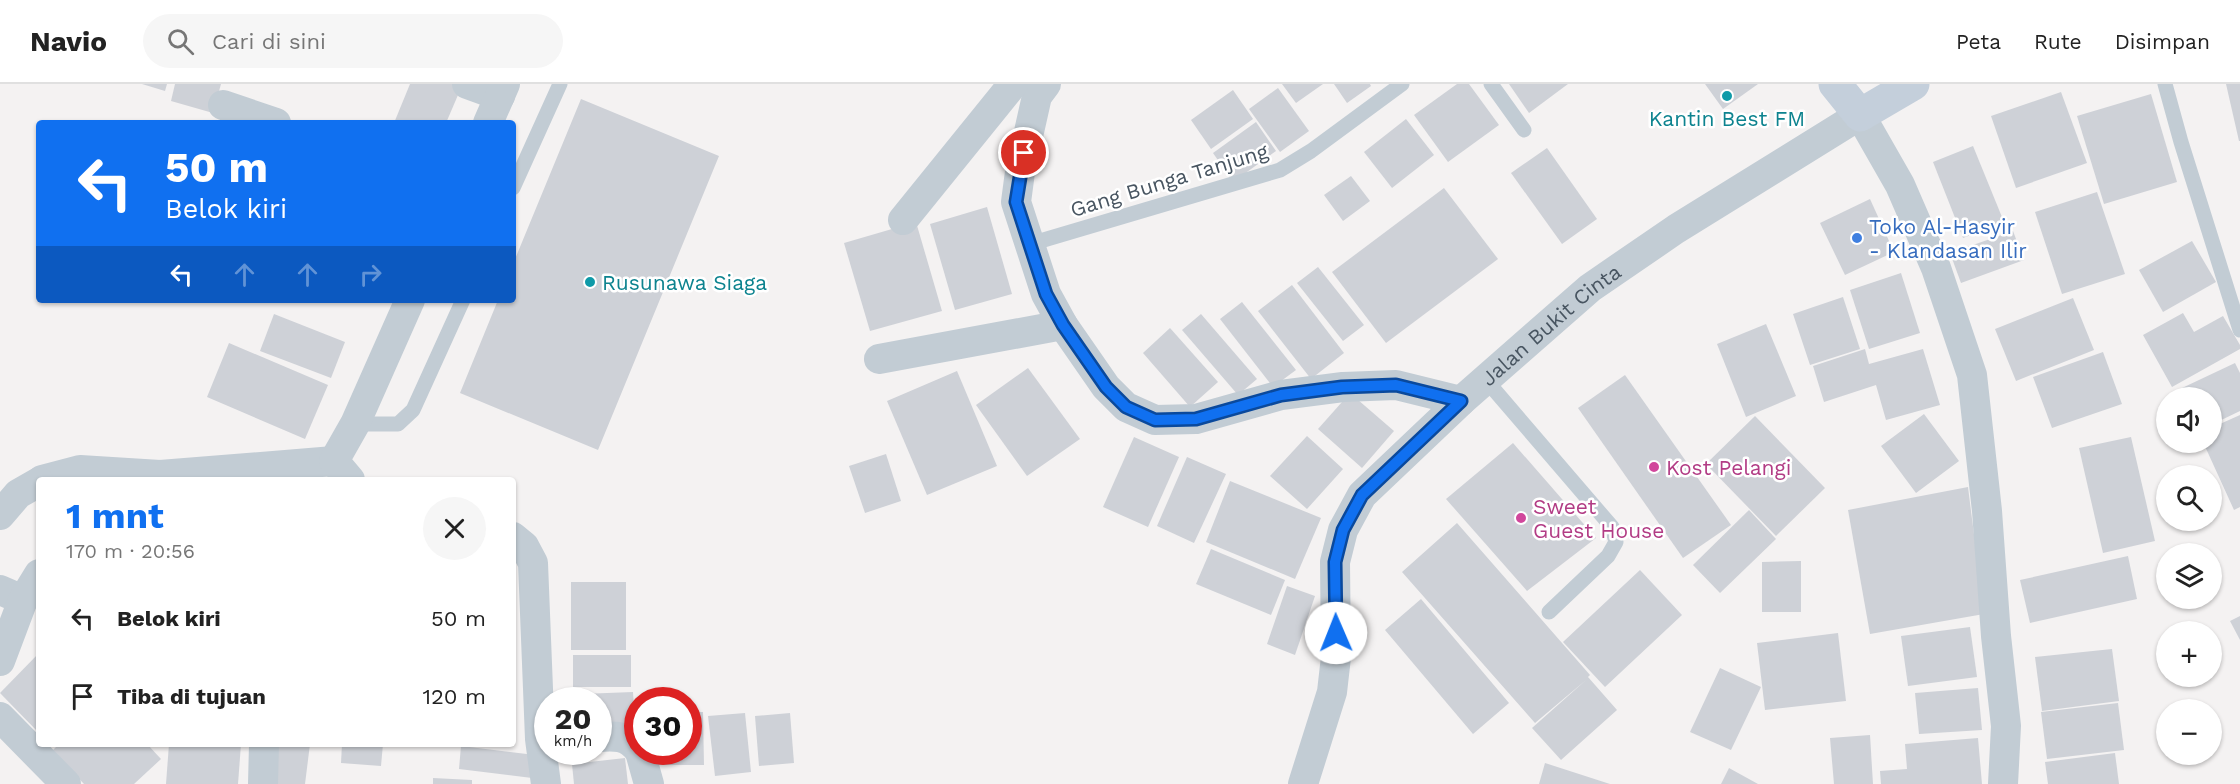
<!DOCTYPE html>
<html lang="id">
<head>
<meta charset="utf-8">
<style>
	:root { --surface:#fff; --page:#f6f6f6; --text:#222; --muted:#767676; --line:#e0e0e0; --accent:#1070f0 }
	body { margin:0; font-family:"Work Sans",sans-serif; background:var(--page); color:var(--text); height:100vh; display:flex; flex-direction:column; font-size:22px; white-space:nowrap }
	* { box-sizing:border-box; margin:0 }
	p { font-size:20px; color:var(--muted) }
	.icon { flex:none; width:33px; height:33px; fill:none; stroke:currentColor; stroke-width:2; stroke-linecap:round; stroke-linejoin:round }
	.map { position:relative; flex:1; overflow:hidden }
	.panel { position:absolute; left:36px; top:393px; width:480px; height:270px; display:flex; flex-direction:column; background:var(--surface); border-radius:6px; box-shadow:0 2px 4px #0004 }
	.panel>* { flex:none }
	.banner { position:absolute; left:36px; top:36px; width:480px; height:183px; border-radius:6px; box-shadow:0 2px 4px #0004; background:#1070f0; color:#fff; overflow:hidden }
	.buttons { position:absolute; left:2156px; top:303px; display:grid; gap:12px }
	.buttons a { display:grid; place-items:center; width:66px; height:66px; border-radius:50%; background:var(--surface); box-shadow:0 2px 4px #0004; font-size:30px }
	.speed { position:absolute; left:534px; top:603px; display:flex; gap:12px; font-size:30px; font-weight:700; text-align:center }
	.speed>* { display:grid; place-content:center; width:78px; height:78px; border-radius:50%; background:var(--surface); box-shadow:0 2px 4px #0004; line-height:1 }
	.speed small { font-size:15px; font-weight:400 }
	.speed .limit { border:9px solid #d22; background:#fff; color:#111 }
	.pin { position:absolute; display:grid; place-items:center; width:51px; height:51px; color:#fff; margin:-26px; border:3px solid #fff; border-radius:50%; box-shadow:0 2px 6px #0007 }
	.me { position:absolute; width:66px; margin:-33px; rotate:359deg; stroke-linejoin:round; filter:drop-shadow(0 0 4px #0008) }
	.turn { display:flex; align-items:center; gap:21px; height:126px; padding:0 30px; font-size:27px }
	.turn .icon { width:78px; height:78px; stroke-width:2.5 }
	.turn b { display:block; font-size:42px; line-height:51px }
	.lanes { display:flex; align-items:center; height:57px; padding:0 30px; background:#0003; justify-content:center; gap:30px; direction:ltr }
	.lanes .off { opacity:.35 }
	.round { display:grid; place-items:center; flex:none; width:63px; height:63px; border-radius:32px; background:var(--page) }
	.overview { display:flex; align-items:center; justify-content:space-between; height:102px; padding:0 30px }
	h1 { font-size:36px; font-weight:700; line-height:45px; color:var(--accent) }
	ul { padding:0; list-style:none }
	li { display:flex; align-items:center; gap:18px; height:78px; padding:0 30px }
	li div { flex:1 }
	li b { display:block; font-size:22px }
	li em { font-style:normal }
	header { display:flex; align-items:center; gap:36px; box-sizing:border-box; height:84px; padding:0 30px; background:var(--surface); border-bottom:2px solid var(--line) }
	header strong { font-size:28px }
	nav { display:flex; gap:33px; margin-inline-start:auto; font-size:21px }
	.search { width:420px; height:54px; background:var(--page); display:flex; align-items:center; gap:15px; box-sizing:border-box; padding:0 21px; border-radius:33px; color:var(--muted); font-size:22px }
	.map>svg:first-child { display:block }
	.building { fill:#ced1d7 }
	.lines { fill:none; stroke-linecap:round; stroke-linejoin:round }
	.lane { stroke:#c2ccd4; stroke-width:15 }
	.street { stroke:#c2ccd4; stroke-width:30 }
	.secondary { stroke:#c4cfdb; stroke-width:33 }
	.route-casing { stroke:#0a499c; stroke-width:15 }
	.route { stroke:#1070f0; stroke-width:10 }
	.culture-dot { fill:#0f9aa8; stroke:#fff; stroke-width:2 }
	.shop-dot { fill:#3f7fe0; stroke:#fff; stroke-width:2 }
	.hotel-dot { fill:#d1479c; stroke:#fff; stroke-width:2 }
	.labels { text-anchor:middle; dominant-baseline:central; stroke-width:5; stroke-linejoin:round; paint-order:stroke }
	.culture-label { font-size:21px; fill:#0d838f; stroke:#fff }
	.street-label { font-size:21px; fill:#485561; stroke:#fff }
	.shop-label { font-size:21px; fill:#366cbe; stroke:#fff; text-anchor:start }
	.hotel-label { font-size:21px; fill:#b23c85; stroke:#fff; text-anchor:start }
</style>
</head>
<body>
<header>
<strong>Navio</strong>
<div class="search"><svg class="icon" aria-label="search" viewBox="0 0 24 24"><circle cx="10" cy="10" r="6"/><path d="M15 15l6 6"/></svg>Cari di sini</div>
<nav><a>Peta</a><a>Rute</a><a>Disimpan</a></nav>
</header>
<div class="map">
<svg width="2240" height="700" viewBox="0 0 2240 700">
	<rect width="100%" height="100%" fill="#f4f2f2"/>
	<g class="building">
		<polygon points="142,0 167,0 165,7"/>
		<polygon points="175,0 221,0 213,29 171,17"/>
		<polygon points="410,0 452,0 461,4 446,39 394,39"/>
		<polygon points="1282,0 1323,0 1296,19"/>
		<polygon points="1334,0 1370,0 1371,2 1347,19"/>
		<polygon points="1457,0 1469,0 1499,41 1448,78 1414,31"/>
		<polygon points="1509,0 1568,0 1529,29"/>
		<polygon points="1705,0 1758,0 1723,25"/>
		<polygon points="2226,0 2240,0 2240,57 2239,57"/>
		<polygon points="1278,4 1309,47 1280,68 1249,25"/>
		<polygon points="1233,6 1253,35 1211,65 1191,36"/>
		<polygon points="2061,8 2087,79 2016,104 1991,32"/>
		<polygon points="2151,10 2177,98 2104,120 2077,32"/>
		<polygon points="581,15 719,72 598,366 460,309 498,216 513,216 513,180"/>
		<polygon points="1406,35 1434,71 1392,104 1364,68"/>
		<polygon points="1256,38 1276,67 1233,98 1213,69"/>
		<polygon points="1973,62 2004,138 1963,154 1933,78"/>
		<polygon points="1547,64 1597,135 1562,160 1511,89"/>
		<polygon points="1351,92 1370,117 1343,137 1324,111"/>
		<polygon points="1444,104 1498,175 1386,259 1332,188"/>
		<polygon points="2097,108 2125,190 2062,210 2035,128"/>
		<polygon points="1870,115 1894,168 1845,191 1820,139"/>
		<polygon points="987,123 1012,210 955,226 930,140"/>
		<polygon points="916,138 942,227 870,247 844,159"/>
		<polygon points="2013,147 2024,176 1961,199 1950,169"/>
		<polygon points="2192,157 2216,198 2163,228 2139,186"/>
		<polygon points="1318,183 1364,241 1343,257 1297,199"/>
		<polygon points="1901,189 1920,249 1869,265 1850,206"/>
		<polygon points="1292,201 1344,269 1311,295 1258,227"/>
		<polygon points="1843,213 1860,265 1810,281 1793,230"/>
		<polygon points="2073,214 2094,266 2016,297 1995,245"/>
		<polygon points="1242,218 1296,286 1273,303 1220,235"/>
		<polygon points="2183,229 2194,248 2223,232 2240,261 2240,265 2172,303 2143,251"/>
		<polygon points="274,230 345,258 331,294 260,267"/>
		<polygon points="1201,230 1257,295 1238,311 1182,246"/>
		<polygon points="1766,240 1796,312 1746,333 1717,260"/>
		<polygon points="1170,244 1218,298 1190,323 1143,269"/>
		<polygon points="229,259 328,301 305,355 207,313"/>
		<polygon points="1865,265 1869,280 1923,265 1940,321 1886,336 1876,301 1824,318 1813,282"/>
		<polygon points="2103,268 2122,320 2052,344 2033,293"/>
		<polygon points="2235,279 2240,289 2240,327 2211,341 2211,314 2187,314 2182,304"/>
		<polygon points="1028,284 1080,355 1027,392 976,321"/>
		<polygon points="957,287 997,382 927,411 887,317"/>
		<polygon points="1625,291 1731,441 1683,474 1578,324"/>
		<polygon points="1350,309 1394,347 1362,384 1318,345"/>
		<polygon points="1924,330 1959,377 1916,409 1881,362"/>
		<polygon points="2240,331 2240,423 2234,426 2203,358 2211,358 2211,344"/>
		<polygon points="1755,332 1825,404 1776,452 1706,380"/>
		<polygon points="1307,352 1343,385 1307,425 1270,392"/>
		<polygon points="1134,353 1179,373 1148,443 1103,423"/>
		<polygon points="2131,353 2155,457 2103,469 2079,364"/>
		<polygon points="1513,359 1596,454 1527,507 1446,415"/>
		<polygon points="886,370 901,417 865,429 849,382"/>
		<polygon points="1187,373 1226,390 1194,459 1157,442"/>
		<polygon points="1230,397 1321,434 1295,495 1206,458"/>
		<polygon points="1968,403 1984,530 1870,550 1848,426"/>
		<polygon points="1749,426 1776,455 1720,509 1693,481"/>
		<polygon points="1457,439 1590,591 1588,593 1617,626 1561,676 1532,644 1586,596 1535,639 1402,488"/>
		<polygon points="1211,465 1285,496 1271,531 1196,500"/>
		<polygon points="2128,472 2137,515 2030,539 2020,496"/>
		<polygon points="1801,477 1801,528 1762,528 1762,478"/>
		<polygon points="1640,486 1682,531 1605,603 1563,558"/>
		<rect x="571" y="498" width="55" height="68"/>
		<polygon points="1287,502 1315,512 1295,571 1267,560"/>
		<polygon points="1421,515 1509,619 1473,650 1385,546"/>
		<polygon points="2240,532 2240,556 2230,537"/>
		<polygon points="1970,543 1977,593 1908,602 1901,552"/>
		<polygon points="1838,549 1846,617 1765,626 1757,559"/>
		<polygon points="2112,565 2119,617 2042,627 2035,573"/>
		<polygon points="39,569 39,649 0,609"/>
		<rect x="573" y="571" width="58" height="32"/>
		<polygon points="1720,584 1761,603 1731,666 1690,648"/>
		<polygon points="1978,604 1982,646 1919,650 1915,609"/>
		<polygon points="633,608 635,640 598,642 598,616 581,616 581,610"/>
		<polygon points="2118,619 2124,666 2047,675 2041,628"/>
		<polygon points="688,628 703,628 704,681 649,681 649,668 688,668"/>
		<polygon points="745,629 751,688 715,692 708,632"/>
		<polygon points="790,629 794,679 759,682 755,632"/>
		<polygon points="1870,651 1873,700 1834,700 1830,654"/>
		<polygon points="1978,654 1982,700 1881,700 1880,687 1907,685 1905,660"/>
		<polygon points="59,660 147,660 161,675 134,700 84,700 53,666"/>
		<polygon points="169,660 241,660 238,700 166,700"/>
		<polygon points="274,660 310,660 305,700 269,700"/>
		<polygon points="342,660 383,660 381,682 341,679"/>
		<polygon points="461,662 535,671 532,694 459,685"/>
		<polygon points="2115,669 2119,700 2048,700 2045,678"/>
		<polygon points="625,674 628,700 574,700 572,680"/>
		<polygon points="1545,679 1610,700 1539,700"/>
		<polygon points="1729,684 1758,700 1721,700"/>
		<polygon points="433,694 472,696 472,700 433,700"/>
	</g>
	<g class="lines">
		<g class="lane">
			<polyline points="1491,0 1524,46"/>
			<polyline points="2165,0 2181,58 2240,246"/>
			<polyline points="513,104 560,0"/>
			<polyline points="1030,160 1280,86 1311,67 1402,0"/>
			<polyline points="1485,295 1612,443 1616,458 1608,472 1549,528"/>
			<polyline points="355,340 398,340 413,326 463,216"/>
		</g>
		<g class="street">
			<polyline points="467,0 500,12"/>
			<polyline points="1046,0 1037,12 1020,88 1016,118 1046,210 1063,241 1106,303 1126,323 1155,336 1196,335 1281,311 1343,303 1396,301 1461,317"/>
			<polyline points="223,21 276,39"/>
			<polyline points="488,39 505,0"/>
			<polyline points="903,136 1013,0"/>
			<polyline points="879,275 1063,241"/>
			<polyline points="42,396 80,386 160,391 334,377"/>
			<polyline points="350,396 334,377 355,340 410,216"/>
			<polyline points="0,431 18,410 39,398"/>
			<polyline points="513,453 524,462 533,479 540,655 546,700"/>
			<polyline points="0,506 23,516"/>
			<polyline points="0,577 23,516 39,490"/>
			<polyline points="0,633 66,700"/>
			<path d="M598 653C615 652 626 651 638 665"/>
			<polyline points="640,668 649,700"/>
			<polyline points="263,700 264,660"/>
			<path id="s1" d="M1303 700 1332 608 1336 573 1335 478 1343 446 1362 411 1461 317 1590 204 1676 145 1860 31 1900 101 1936 184 1972 291 1987 427 1996 552 2006 642 2003 700"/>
		</g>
		<polyline class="secondary" points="1835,0 1860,31 1913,0"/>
	</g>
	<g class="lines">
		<g class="route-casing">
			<polyline id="route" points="1024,69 1016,118 1046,210 1063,241 1106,303 1126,323 1155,336 1196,335 1281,311 1342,303 1396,301 1461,317 1362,411 1343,446 1335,478 1336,549"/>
		</g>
		<use href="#route" class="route"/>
	</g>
	<g class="culture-dot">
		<circle cx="1727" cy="12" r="6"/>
		<circle cx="590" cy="198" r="6"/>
	</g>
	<circle class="shop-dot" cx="1857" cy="154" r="6"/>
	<g class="hotel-dot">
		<circle cx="1654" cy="383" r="6"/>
		<circle cx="1521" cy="434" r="6"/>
	</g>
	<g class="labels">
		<g class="culture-label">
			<text x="1727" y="34">Kantin Best FM</text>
			<text x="602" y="198" text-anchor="start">Rusunawa Siaga</text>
		</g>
		<g class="street-label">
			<text transform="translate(1169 96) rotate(-17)">Gang Bunga Tanjung</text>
			<text stroke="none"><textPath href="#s1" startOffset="554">Jalan Bukit Cinta</textPath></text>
		</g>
		<g class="shop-label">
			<text x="1869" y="142">Toko Al-Hasyir<tspan x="1869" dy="24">- Klandasan Ilir</tspan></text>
		</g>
		<g class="hotel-label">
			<text x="1666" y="383">Kost Pelangi</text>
			<text x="1533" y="422">Sweet<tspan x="1533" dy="24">Guest House</tspan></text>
		</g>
	</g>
</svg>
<div class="buttons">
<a><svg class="icon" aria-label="sound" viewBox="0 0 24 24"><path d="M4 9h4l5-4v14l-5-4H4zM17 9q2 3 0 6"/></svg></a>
<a><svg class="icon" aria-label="search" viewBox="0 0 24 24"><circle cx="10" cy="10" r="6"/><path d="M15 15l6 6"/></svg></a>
<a><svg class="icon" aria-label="layers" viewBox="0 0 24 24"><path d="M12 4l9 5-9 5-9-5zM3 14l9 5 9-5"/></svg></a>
<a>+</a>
<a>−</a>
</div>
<div class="speed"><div>20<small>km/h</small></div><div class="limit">30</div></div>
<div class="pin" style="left:1024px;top:69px;background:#d93025"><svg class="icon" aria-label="arrive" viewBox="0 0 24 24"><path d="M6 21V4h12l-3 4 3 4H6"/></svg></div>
<svg class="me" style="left:1336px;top:549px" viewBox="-20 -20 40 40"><circle r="19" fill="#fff"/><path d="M0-13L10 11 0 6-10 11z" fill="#1070f0"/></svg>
<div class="banner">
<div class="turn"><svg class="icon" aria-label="left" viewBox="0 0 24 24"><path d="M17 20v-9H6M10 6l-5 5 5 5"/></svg><div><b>50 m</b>Belok kiri</div></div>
<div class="lanes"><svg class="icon" aria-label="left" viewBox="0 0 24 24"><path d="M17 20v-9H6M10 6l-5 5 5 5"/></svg><svg class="icon off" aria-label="ahead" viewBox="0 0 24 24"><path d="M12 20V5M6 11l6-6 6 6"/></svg><svg class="icon off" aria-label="ahead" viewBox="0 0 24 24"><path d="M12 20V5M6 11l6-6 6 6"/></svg><svg class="icon off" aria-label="right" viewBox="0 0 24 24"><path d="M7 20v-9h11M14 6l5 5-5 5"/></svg></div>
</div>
<section class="panel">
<div class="overview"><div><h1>1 mnt</h1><p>170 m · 20:56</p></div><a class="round"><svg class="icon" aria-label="close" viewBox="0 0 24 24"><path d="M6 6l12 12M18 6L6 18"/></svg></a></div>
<ul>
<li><svg class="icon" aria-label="left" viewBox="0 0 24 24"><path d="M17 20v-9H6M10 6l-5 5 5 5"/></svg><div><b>Belok kiri</b></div><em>50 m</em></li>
<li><svg class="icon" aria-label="arrive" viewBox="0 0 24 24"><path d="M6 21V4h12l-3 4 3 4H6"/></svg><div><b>Tiba di tujuan</b></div><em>120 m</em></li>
</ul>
</section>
</div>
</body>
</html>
